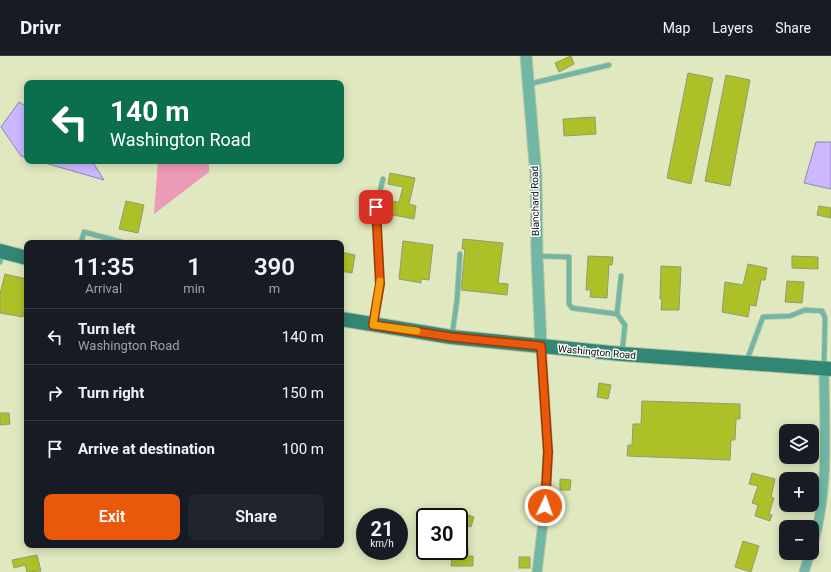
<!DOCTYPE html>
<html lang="en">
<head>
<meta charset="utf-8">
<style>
	:root { --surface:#171b24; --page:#20242c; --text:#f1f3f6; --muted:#9ea1a6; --line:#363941; --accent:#ea580c }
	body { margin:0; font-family:Roboto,sans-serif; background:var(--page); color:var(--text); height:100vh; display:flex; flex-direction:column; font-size:15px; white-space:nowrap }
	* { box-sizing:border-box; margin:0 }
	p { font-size:13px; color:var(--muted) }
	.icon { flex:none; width:22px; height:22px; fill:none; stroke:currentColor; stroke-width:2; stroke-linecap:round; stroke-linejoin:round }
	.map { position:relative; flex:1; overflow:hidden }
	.side { position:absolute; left:24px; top:184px; width:320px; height:308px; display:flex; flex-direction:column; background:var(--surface); border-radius:8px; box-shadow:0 2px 10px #0003 }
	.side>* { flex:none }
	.banner { position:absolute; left:24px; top:24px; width:320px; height:84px; border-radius:8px; box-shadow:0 2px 10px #0003; background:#0b6e4f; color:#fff; overflow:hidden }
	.controls { position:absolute; left:779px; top:368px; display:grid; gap:8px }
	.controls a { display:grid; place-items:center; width:40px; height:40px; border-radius:8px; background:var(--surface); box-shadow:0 2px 10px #0003; font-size:20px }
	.speed { position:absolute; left:356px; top:452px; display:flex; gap:8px; font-size:20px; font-weight:700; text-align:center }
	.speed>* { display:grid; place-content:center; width:52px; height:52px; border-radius:50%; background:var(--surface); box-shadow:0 2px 10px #0003; line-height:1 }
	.speed small { font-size:10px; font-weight:400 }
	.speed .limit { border:2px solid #111; border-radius:6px; background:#fff; color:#111 }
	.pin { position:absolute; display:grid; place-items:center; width:34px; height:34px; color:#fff; margin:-17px; border-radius:8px; box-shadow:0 2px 6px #0006 }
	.me { position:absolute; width:44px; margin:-22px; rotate:3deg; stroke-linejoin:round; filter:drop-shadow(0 0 3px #0008) }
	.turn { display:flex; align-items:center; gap:14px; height:84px; padding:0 20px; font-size:18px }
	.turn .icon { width:52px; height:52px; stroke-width:2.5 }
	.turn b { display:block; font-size:28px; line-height:34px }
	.eta { display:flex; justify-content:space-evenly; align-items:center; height:68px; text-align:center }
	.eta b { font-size:24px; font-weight:600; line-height:28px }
	.primary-button { display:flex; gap:8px; margin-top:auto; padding:8px 20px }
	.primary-button a { flex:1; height:46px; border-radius:8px; background:var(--accent); color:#fff; font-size:16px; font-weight:600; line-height:46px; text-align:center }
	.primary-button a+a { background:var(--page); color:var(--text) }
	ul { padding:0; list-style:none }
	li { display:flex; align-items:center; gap:12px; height:56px; padding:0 20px; border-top:1px solid var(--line) }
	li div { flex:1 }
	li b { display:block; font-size:15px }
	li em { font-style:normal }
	header { display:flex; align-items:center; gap:24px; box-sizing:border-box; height:56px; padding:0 20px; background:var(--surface); border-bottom:1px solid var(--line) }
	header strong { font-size:19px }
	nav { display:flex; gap:22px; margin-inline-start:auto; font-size:14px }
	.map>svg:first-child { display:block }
	.green { fill:#ed9ab7 }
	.water { fill:#ccb8ff; stroke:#9285b3 }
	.building { fill:#adc027; stroke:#939b73 }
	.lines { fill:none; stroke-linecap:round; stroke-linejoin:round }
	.service-casing { stroke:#bdc5a0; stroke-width:6 }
	.minor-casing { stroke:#bdc5a0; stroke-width:11 }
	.tertiary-casing { stroke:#bdc5a0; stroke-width:13 }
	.primary-casing { stroke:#bdc5a0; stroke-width:16 }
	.service { stroke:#71b7a6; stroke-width:4.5 }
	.minor { stroke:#71b7a6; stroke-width:9 }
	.tertiary { stroke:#71b7a6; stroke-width:11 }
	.primary { stroke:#318675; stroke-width:14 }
	.route-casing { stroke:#983908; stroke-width:10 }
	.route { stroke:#ea580c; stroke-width:7 }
	.slow { stroke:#f59e0b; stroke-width:7 }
	.labels { text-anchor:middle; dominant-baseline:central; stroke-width:3; stroke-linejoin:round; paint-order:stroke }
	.street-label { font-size:10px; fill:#0b0e02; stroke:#fff }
</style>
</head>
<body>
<header>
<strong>Drivr</strong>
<nav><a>Map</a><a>Layers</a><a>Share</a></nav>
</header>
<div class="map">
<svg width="831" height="516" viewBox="0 0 831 516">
	<rect width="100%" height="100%" fill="#dfe8be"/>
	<polygon class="green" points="158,105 209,105 209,116 154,158"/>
	<g class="water">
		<polygon points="19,46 27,51 27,102 21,100 1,71"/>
		<polygon points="816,86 831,86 831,133 804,127"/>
		<polygon points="38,105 92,105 104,124"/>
	</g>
	<g class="building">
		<polygon points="571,0 574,8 559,16 555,7"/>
		<polygon points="688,17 713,22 691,128 667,122"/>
		<polygon points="726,19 750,24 730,130 705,125"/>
		<polygon points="595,61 596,78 564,80 563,63"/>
		<polygon points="390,117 415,122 409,148 416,150 414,163 388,158 390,145 399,146 403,131 388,128"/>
		<polygon points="126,145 144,149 138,177 119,173"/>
		<polygon points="819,150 831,152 831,162 817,159"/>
		<polygon points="463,183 503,187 498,227 508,228 507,239 461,234 465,193 462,193"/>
		<polygon points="403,185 433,189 429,224 421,223 421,227 399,223"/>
		<polygon points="341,196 355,199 352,217 341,215"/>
		<polygon points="588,200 613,201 612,209 609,209 607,242 590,241 591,234 586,234"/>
		<polygon points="792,200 818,201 818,213 792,212"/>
		<polygon points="748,208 767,212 765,224 761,224 756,250 750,249 748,261 722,256 725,226 743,229"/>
		<polygon points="661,210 681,211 679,254 661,254 662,243 660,243"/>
		<polygon points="5,218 27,223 26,244 23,261 0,257 0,238"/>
		<polygon points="787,225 804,226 802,247 785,246"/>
		<polygon points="599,327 611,329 608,343 597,341"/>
		<polygon points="642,345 740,348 740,363 736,363 735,384 731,384 730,404 627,400 628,389 632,389 633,368 641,368"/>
		<polygon points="0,357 9,357 10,368 0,369"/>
		<polygon points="752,417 775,423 771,441 774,442 769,458 772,459 770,465 755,460 758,449 752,447 758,430 749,428"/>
		<polygon points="560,423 571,424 570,434 560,434"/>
		<polygon points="459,456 474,461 471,471 459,467"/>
		<polygon points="743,485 759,490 751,516 735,511"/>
		<polygon points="459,491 468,492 468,500 473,500 473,510 451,510 452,499 458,499"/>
		<polygon points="37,499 41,515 27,516 25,509 14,512 12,504"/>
		<rect x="519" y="501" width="11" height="11"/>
	</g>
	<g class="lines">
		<g class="service-casing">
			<g id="service">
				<polyline points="529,28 609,9"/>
				<polyline points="81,187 84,176 125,187"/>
				<polyline points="538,200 569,201 569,248 572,252 617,258 625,269 622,297"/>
				<polyline points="0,206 2,198"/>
				<polyline points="617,258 621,220"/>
				<polyline points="374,267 380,228 376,151 383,123"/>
				<polyline points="452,280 457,244 460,198"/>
				<polyline points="747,304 763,261 790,260 805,254 822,255 825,262 824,311"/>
			</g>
		</g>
		<g class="minor-casing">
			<g id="minor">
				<path d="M812 491C830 435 824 371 824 313"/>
				<polyline points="537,516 545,450 548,396 541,290"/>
				<polyline points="804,516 810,497"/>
			</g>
		</g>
		<g class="tertiary-casing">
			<polyline id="tertiary" points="526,0 536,120 537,200 541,290"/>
		</g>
		<g class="primary-casing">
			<g id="primary">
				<polyline points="0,195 27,202"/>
				<polyline points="341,263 451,281 541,290 622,298 831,313"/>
			</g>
		</g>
		<use href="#service" class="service"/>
		<use href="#minor" class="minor"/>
		<use href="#tertiary" class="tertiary"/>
		<use href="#primary" class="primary"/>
	</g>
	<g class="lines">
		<g class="route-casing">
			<polyline id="route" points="376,151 380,228 373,269 451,281 541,290 548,396 545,450"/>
		</g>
		<use href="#route" class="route"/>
		<polyline class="slow" points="380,225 373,269 417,275"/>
	</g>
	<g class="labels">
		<g class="street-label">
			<text transform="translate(535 145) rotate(-91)">Blanchard Road</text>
			<text transform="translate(597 296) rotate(5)">Washington Road</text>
		</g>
	</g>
</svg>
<div class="controls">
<a><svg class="icon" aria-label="layers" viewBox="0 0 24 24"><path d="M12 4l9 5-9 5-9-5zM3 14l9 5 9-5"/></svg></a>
<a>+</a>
<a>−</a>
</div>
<div class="speed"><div>21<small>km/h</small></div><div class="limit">30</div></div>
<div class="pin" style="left:376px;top:151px;background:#d93025"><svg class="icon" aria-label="arrive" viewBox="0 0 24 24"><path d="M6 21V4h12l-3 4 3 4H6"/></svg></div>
<svg class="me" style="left:545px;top:450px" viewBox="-20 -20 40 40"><circle r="17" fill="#ea580c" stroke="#fff" stroke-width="3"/><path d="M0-11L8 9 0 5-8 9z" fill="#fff"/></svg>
<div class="banner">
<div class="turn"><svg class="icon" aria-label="left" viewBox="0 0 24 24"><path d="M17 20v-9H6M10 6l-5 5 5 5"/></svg><div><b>140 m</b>Washington Road</div></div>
</div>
<section class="side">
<div class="eta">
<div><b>11:35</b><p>Arrival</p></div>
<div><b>1</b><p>min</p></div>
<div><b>390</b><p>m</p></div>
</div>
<ul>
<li><svg class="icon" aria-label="left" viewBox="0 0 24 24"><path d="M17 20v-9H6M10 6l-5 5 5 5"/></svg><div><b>Turn left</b><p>Washington Road</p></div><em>140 m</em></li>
<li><svg class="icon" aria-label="right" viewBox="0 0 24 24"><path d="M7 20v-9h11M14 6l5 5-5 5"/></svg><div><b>Turn right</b></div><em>150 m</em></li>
<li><svg class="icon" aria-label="arrive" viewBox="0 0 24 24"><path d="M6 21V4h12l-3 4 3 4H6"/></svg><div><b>Arrive at destination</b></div><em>100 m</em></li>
</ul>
<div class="primary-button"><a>Exit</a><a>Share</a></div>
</section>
</div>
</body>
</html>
